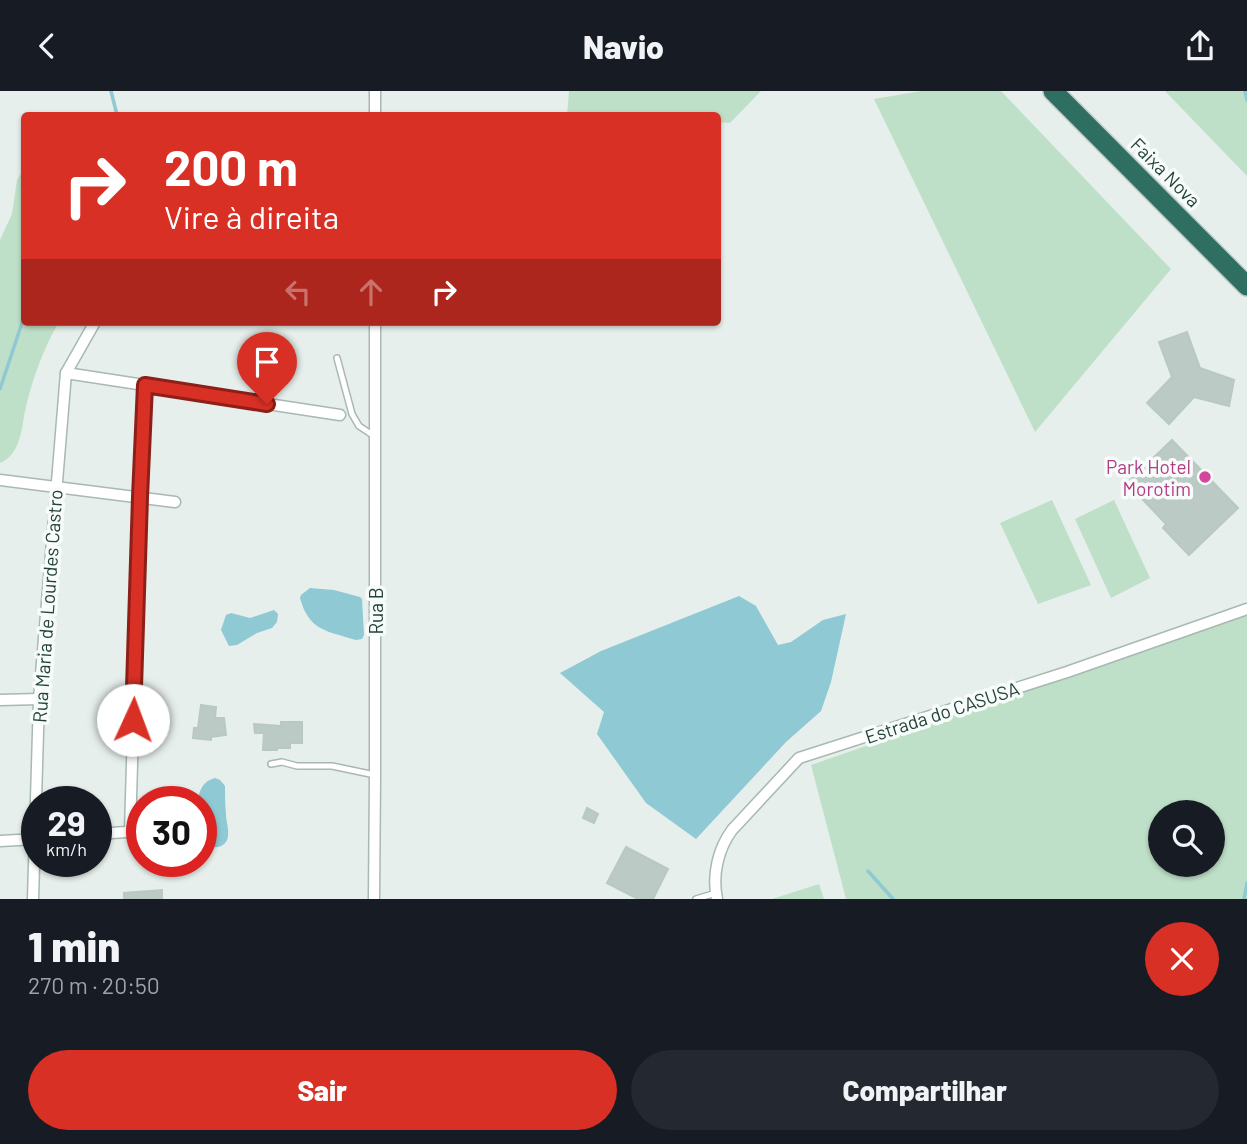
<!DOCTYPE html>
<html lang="pt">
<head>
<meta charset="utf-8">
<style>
	:root { --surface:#171b24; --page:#242831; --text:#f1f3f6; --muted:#9ea1a6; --accent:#d93025 }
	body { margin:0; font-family:Barlow,sans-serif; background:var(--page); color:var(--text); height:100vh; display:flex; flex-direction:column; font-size:26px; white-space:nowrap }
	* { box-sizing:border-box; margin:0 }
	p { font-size:23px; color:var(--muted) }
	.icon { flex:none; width:38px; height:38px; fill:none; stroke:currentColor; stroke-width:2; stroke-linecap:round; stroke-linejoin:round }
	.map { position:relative; height:808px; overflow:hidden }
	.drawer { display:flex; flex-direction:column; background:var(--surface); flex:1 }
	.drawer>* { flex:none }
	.banner { position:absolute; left:21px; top:21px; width:700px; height:214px; border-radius:7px; box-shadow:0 2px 5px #0004; background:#d93025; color:#fff; overflow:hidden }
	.buttons { position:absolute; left:1148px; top:709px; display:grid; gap:14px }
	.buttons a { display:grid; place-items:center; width:77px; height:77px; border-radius:50%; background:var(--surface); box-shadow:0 2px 5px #0004; font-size:35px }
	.speed { position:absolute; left:21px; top:695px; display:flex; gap:14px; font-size:35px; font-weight:700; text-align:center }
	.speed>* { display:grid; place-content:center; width:91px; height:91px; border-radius:50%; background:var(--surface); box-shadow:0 2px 5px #0004; line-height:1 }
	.speed small { font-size:18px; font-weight:400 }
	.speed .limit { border:10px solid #d22; background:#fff; color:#111 }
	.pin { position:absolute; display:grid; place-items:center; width:60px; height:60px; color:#fff; margin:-72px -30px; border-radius:50% 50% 50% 0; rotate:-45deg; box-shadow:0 0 7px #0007 }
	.pin .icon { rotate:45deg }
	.me { position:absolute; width:77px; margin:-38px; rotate:2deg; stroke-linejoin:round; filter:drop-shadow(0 0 5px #0008) }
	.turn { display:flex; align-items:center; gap:24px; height:147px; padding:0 28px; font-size:32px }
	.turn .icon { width:91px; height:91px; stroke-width:2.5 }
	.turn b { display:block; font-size:49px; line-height:60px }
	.lanes { display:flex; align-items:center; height:66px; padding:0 28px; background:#0003; justify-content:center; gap:35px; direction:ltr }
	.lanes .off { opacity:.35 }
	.round { display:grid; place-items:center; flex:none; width:74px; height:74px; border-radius:37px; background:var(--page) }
	.head { display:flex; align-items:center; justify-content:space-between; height:119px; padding:0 28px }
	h1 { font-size:42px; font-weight:800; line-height:52px }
	.cta { display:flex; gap:14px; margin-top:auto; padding:14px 28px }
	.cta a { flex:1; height:80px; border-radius:42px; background:var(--accent); color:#fff; font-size:28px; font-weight:800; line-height:80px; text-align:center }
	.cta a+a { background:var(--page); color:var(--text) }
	header { display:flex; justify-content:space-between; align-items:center; height:91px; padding:0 28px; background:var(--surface); font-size:32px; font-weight:800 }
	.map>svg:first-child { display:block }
	.green { fill:#bfe0c8; fill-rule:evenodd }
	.water { fill:#8ec9d4 }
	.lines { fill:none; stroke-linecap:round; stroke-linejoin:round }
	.stream { stroke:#8ec9d4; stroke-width:3.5 }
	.building { fill:#bbcac4; stroke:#b8c9c2; stroke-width:2 }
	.lane-casing { stroke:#a8b8b2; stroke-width:8 }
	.street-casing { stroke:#a8b8b2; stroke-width:13 }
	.highway-casing { stroke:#c2cac8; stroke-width:22 }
	.lane { stroke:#fff; stroke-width:5 }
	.street { stroke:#fff; stroke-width:10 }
	.highway { stroke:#2f6f62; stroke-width:19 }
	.route-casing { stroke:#8d1f18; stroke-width:18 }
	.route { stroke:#d93025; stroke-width:12 }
	.hotel-dot { fill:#d1479c; stroke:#f7fbf9; stroke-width:2.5 }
	.labels { text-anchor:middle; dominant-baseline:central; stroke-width:7; stroke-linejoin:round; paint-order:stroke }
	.street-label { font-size:19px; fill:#24423a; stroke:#f7fbf9 }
	.hotel-label { font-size:19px; fill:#b23c85; stroke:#f7fbf9; text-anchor:end }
</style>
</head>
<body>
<header><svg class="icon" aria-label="back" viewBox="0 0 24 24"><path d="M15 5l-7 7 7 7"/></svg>Navio<svg class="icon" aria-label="share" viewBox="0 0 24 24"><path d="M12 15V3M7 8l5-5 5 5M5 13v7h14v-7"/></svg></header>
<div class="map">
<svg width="1247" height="808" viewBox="0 0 1247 808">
	<rect width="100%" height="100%" fill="#e6efeb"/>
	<g class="green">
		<polygon points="569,0 761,0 730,32 718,31 718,24 567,24"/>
		<polygon points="921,0 1001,0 1171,178 1035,341 874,8"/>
		<polygon points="1165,0 1247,0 1247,85"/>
		<path d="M24 77V231H59C43 258 32 289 25 320 23 330 22 342 18 352 14 362 9 368 0 372V149L12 123 17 89Z"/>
		<polygon points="1052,409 1091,494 1038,513 1000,432"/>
		<polygon points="1114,409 1150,487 1111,507 1075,428"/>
		<path d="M1247 523V808H846L811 674ZM1160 721H1213V774H1160Z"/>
		<polygon points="819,793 824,808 772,808"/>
	</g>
	<g class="water">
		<path d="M310 497 334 499 360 506 362 508 364 544 362 548 356 549C327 540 309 540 300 507L301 504Z"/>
		<polygon points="739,505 756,515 778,554 791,551 823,529 846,523 831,591 821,620 786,651 696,748 646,712 597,643 604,621 560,582 601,560"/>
		<polygon points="274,519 278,523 277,531 272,537 257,542 237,554 229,555 221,539 226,524 231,522 250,527"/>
		<path d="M215 687 220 689 225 695C225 704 225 713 226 723 226 730 229 738 228 745 227 758 209 760 204 749 198 739 201 722 201 710H198C199 699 203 690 215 687Z"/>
	</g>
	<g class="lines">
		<g class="stream">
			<polyline points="111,0 117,24"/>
			<polyline points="1245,0 1247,9"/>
			<polyline points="0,298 24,226"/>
			<polyline points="868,780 893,808"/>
			<polyline points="1244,808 1247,792"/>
		</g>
	</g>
	<g class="building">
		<polygon points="1187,241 1200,277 1234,289 1229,315 1194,306 1169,333 1147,312 1172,286 1159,251"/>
		<polygon points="1172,349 1238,417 1189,464 1163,437 1166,433 1127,392"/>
		<polygon points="201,614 216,616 215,627 224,627 226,644 211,646 211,649 193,647 194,637 198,637"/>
		<polygon points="281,631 302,631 302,652 290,652 290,657 277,657 277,659 263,659 264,642 255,642 254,633 281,635"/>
		<polygon points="587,717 598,723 594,732 583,727"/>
		<polygon points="626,756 668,778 653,808 638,808 607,792"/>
		<polygon points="162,799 162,808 124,808 124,802"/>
	</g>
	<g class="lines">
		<g class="lane-casing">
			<g id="lane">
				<polyline points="337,267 352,323 359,335 374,345"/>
				<polyline points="271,673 282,671 297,675 332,675 375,684"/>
				<polyline points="696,808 716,802"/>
			</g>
		</g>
		<g class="street-casing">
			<g id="street">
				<polyline points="375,24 375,0"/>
				<polyline points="66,282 340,324"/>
				<polyline points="0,389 175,411"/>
				<polyline points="0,609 39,608"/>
				<polyline points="130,740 140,406 145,294"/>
				<polyline points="96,743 142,740"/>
				<polyline points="0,750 37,748"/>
				<polyline points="33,808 39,608 66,282 95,231"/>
				<polyline points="374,808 375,685 375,231"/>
				<path d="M717 808C712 784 718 758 732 739L799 667 1067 581 1247 518"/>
			</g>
		</g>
		<g class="highway-casing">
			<polyline id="highway" points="1053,0 1247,195"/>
		</g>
		<use href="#lane" class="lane"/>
		<use href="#street" class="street"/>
		<use href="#highway" class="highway"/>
	</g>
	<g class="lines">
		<g class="route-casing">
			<polyline id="route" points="133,629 140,406 145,294 267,313"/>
		</g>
		<use href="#route" class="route"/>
	</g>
	<circle class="hotel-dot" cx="1205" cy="386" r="7"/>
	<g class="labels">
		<g class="street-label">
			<text transform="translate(1166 81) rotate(45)">Faixa Nova</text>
			<text transform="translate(47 515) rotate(-86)">Rua Maria de Lourdes Castro</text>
			<text transform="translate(375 520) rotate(-90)">Rua B</text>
			<text transform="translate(942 621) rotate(-18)">Estrada do CASUSA</text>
		</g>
		<g class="hotel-label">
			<text x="1191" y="375">Park Hotel<tspan x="1191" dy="22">Morotim</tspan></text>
		</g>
	</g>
</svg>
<div class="buttons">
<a><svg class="icon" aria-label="search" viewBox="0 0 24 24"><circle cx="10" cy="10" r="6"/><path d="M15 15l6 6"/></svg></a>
</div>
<div class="speed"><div>29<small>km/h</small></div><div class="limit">30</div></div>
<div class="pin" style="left:267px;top:313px;background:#d93025"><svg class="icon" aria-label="arrive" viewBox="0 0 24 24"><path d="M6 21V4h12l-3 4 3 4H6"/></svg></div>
<svg class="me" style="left:133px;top:629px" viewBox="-20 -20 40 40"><circle r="19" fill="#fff"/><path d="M0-13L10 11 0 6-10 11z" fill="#d93025"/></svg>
<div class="banner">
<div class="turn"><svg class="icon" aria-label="right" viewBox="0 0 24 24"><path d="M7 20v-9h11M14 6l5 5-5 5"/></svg><div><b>200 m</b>Vire à direita</div></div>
<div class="lanes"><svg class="icon off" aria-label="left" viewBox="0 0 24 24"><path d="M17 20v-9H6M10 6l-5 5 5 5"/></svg><svg class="icon off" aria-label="ahead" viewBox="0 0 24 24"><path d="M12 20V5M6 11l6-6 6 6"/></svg><svg class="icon" aria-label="right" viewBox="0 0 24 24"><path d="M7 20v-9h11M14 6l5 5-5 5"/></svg></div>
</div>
</div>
<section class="drawer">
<div class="head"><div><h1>1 min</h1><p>270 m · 20:50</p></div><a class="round" style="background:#d93025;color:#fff"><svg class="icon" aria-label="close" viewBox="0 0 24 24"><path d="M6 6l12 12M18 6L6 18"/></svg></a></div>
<div class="cta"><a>Sair</a><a>Compartilhar</a></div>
</section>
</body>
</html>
